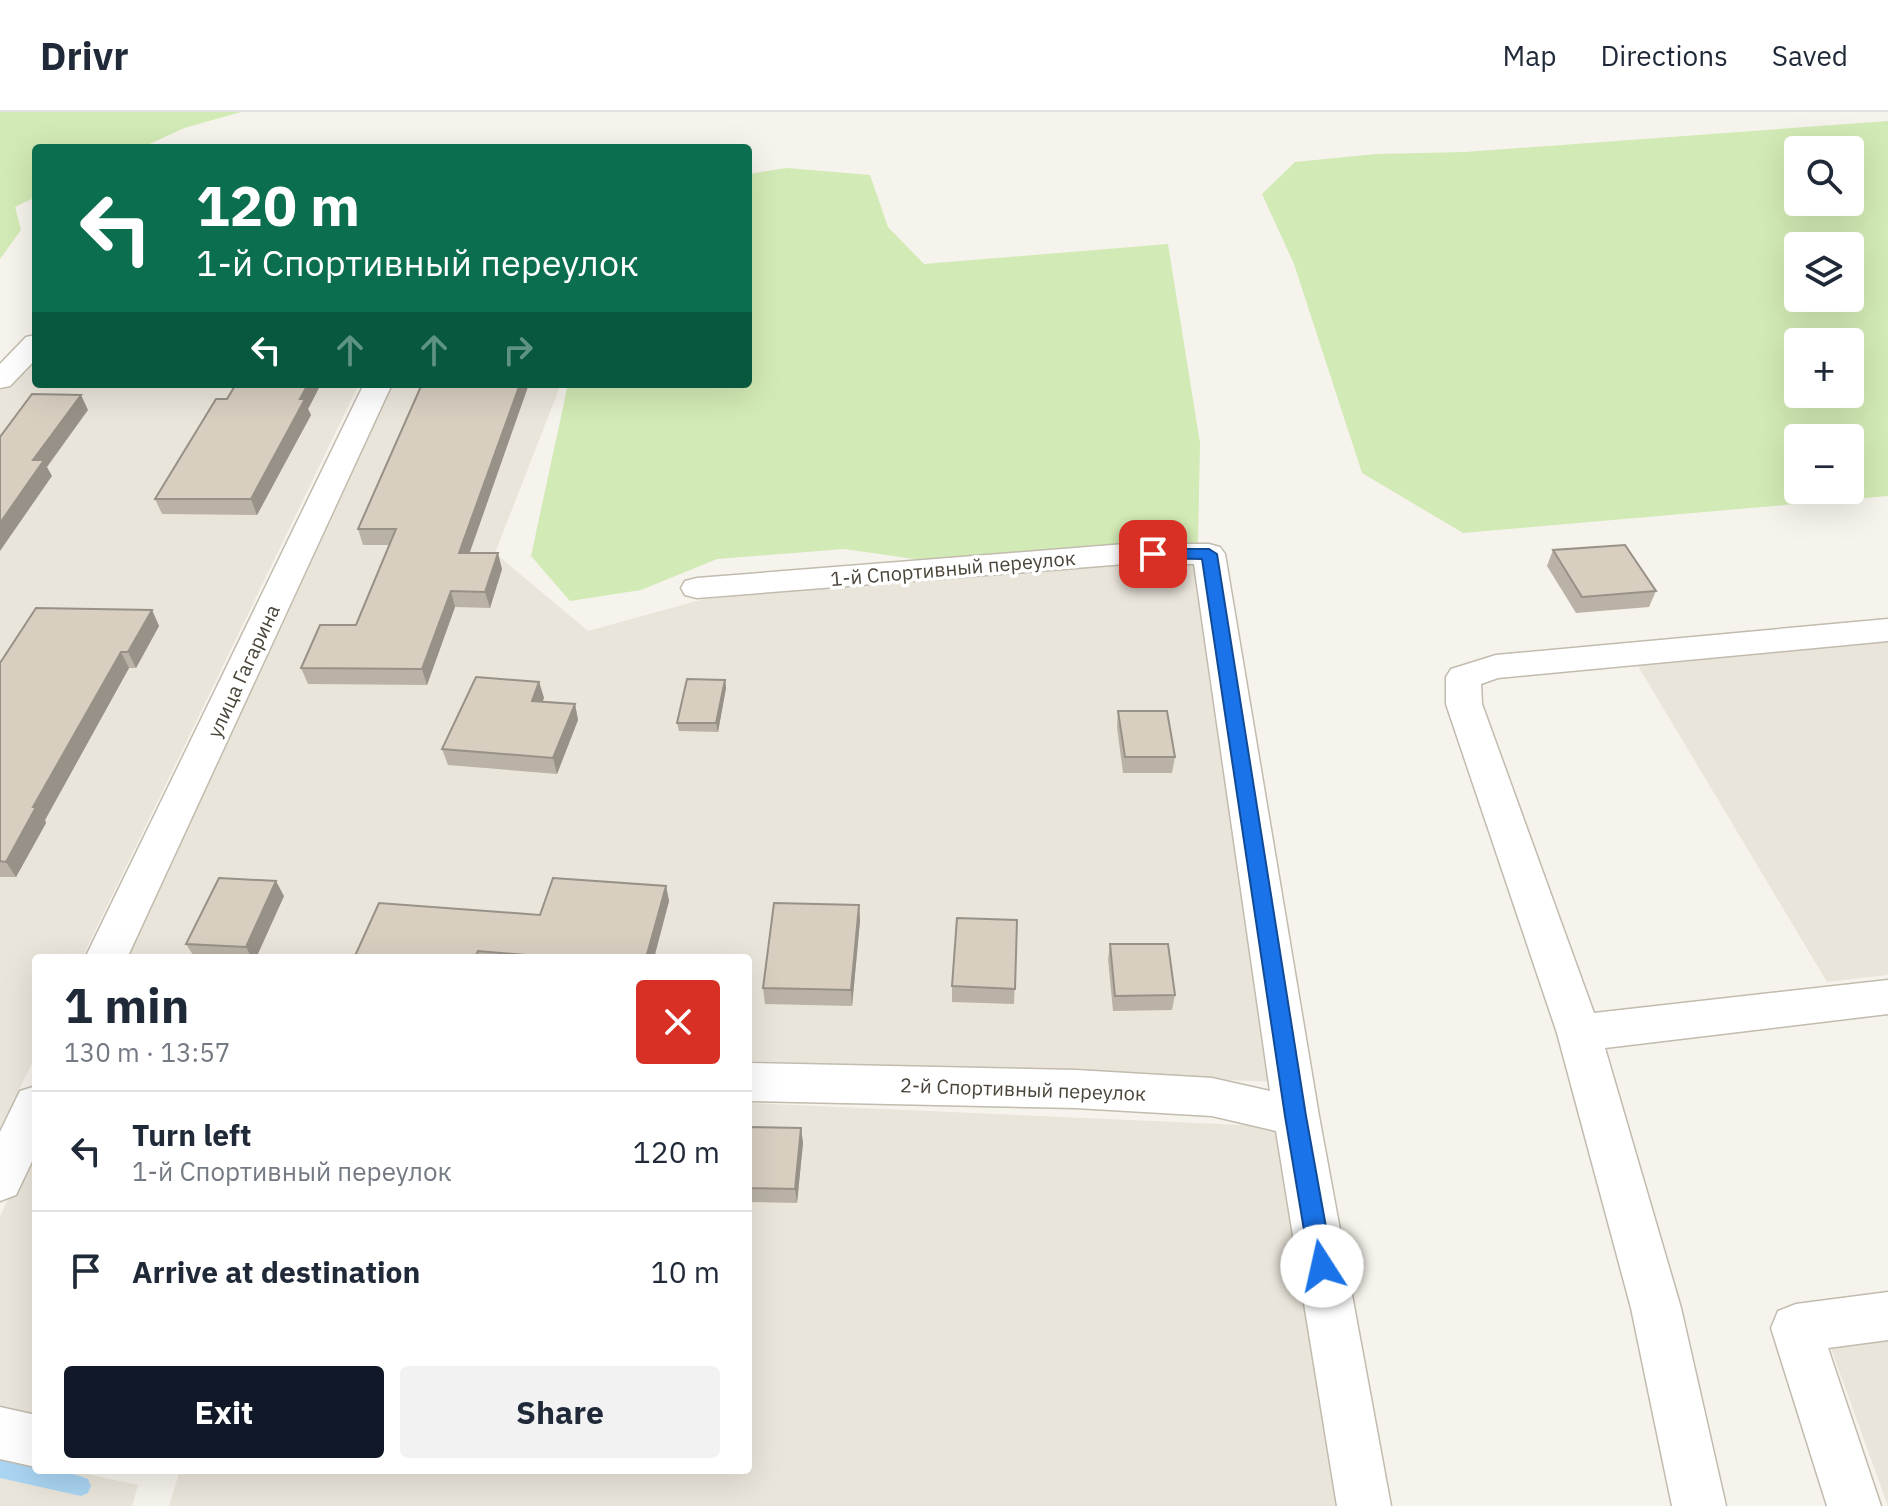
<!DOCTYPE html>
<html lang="en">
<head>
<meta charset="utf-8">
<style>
	:root { --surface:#fff; --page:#f2f2f3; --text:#1f2937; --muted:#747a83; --line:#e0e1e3; --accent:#111827 }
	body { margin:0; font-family:"IBM Plex Sans",sans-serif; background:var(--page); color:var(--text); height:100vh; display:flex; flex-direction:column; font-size:30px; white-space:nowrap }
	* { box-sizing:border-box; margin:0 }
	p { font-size:26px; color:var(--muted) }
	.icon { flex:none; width:44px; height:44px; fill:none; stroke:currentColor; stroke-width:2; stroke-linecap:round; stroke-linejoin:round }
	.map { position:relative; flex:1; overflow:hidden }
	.side { position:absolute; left:32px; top:842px; width:720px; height:520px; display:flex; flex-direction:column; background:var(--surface); border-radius:8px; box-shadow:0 8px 32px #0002 }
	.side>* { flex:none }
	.top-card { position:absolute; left:32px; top:32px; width:720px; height:244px; border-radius:8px; box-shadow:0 8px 32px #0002; background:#0b6e4f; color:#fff; overflow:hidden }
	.fabs { position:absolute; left:1784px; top:24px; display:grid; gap:16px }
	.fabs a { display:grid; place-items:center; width:80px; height:80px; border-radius:8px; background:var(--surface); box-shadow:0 8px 32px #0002; font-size:40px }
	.pin { position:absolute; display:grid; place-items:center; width:68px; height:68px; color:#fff; margin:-34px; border-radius:16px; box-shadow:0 4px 12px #0006 }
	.me { position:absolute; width:88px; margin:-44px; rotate:350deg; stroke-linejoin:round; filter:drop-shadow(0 0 6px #0008) }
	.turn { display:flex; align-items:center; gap:28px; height:168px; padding:0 32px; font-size:36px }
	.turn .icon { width:104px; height:104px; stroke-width:2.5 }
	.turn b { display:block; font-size:56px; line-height:68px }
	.lanes { display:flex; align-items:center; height:76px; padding:0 32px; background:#0003; justify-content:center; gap:40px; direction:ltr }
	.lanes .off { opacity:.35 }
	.round { display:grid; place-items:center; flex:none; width:84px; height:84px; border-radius:8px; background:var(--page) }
	.headline { display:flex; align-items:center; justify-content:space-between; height:136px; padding:0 32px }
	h1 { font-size:48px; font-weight:700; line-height:60px }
	.action { display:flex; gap:16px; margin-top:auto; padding:16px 32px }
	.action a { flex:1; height:92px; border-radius:8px; background:var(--accent); color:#fff; font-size:32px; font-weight:700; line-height:92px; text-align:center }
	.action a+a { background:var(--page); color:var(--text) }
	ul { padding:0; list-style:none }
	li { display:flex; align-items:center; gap:24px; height:120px; padding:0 32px; border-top:2px solid var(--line) }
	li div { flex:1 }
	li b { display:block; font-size:30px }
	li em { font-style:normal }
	header { display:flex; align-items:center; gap:48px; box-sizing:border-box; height:112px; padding:0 40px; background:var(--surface); border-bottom:2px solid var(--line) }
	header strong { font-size:38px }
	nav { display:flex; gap:44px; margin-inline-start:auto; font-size:28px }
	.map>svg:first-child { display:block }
	.residential { fill:#eae5da }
	.green { fill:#d2eab5; fill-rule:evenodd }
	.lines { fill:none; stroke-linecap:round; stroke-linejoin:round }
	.stream { fill:#a9d4f2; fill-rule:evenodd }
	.street-casing { stroke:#c2bbae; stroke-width:3 }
	.street { fill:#fff; fill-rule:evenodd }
	.wall { fill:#bab2a6 }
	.shaded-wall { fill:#979187 }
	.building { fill:#d8cfc1; stroke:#979187; stroke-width:2 }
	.route { fill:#1a73e8; stroke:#114b97; stroke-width:2 }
	.labels { text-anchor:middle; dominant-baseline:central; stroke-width:7; stroke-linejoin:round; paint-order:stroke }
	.street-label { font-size:20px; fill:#4b4439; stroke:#fff }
</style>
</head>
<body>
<header>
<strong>Drivr</strong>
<nav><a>Map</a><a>Directions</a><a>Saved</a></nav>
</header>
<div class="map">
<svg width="1888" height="1394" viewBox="0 0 1888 1394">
	<rect width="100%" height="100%" fill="#f6f3ec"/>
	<g class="residential">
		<polygon points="36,238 36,272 359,272 82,846 36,846 36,943 0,1017 0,274"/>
		<polygon points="392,272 561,272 495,441 588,519 704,487 1120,452 1199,452 1277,970 748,949 748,846 122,846"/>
		<polygon points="1888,525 1888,863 1827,870 1635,549"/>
		<polygon points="748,991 1288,1015 1347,1394 169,1394 180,1358 748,1358"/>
		<polygon points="36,1028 36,1308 0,1301 0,1104"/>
		<polygon points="1888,1224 1888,1394 1829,1231"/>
		<polygon points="0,1343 36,1351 36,1358 69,1358 138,1373 132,1394 0,1394"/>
	</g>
	<g class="green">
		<polygon points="0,0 241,0 184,16 141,36 36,36 36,85 15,95 21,118 0,147"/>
		<path d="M1888 9V384L1463 421 1362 361 1294 152 1262 82 1295 50 1376 42 1465 40ZM1850 38V90H1798V38ZM1850 134V186H1798V134ZM1850 230V282H1798V230ZM1850 326V378H1798V326Z"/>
		<polygon points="787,56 870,63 888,115 924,152 1168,132 1200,331 1198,432 929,449 844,437 717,447 641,478 570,489 531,444 568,272 748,272 748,62"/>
	</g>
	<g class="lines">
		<path class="stream" d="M0 1346 36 1354V1358C54 1358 71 1360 88 1367L91 1374 88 1381 81 1384 0 1366Z"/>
		<g class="street-casing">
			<g id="street">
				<polygon points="36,223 36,247 10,274 0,276 0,252 26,225"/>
				<polygon points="364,272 392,272 127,846 85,846"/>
				<polygon points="1125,432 1209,432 1220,435 1225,442 1319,1004 1391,1394 1337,1394 1276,1019 1212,1004 1076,996 748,989 748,951 1076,958 1212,966 1270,979 1194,452 1125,452 697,486 685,483 681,476 685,469 697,466"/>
				<polygon points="1888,507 1888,529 1498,566 1481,572 1482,592 1594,901 1888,868 1888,902 1605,936 1681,1196 1726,1394 1672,1394 1631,1196 1557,921 1446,592 1446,565 1451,557 1496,543"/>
				<polygon points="36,974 36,1041 16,1083 0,1089 0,1020 20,979"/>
				<polygon points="1888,1180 1888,1228 1828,1236 1881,1394 1827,1394 1771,1216 1778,1199 1796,1192"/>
				<polygon points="0,1295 36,1303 36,1355 0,1347"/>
			</g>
		</g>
		<use href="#street" class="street"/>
	</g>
	<g class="wall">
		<polygon points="236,272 321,272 308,297 311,303 257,403 162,402 155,387 227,287"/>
		<polygon points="422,272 469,441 502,457 490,496 455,495 427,573 308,572 301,556 356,513 390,433 363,433 358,417"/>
		<polygon points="1553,438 1656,479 1649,495 1576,501 1547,454"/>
		<polygon points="152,498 159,514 136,556 129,556 45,708 46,711 16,765 0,765 0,551"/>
		<polygon points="725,568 726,576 718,620 679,619 677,611"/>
		<polygon points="539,570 544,586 542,590 575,592 578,608 557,662 448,653 442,637"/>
		<polygon points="1118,599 1175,645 1172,661 1123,661 1117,615"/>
		<polygon points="666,774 669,789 654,846 354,846"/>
		<polygon points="284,784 256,846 195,846 186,832"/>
		<polygon points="859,793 860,809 852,894 765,892 763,876"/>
		<polygon points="1017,808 1014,892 952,890 952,874"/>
		<polygon points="1110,832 1175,883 1172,898 1113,899 1108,847"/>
		<polygon points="748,1015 801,1016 803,1031 797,1091 748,1090"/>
	</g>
	<g class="shaded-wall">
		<polygon points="308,272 321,272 308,297 311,303 257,403 251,387"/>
		<polygon points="520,272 529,272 464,457 459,441"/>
		<polygon points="81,283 88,298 47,355 52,364 0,439 0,411 33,348"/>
		<polygon points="498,441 502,457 490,496 485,480"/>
		<polygon points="451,479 455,495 427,573 422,557"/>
		<polygon points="152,498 159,514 136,556 128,540"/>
		<polygon points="121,540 129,556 45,708 46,711 16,765 6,750 33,695"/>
		<polygon points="725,568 726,576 718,620 716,611"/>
		<polygon points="539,570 544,586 536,605 532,589"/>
		<polygon points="575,592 578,608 557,662 553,646"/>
		<polygon points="276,769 284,784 256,846 252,846 246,835"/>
		<polygon points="666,774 669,789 654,846 646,846"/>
		<polygon points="859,793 860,809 852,894 851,878"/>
		<polygon points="801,1016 803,1031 797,1091 795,1077"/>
	</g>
	<g class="building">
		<polygon points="236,272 308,272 300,287 305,287 251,387 155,387 216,287 227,287"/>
		<polygon points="422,272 520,272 459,441 498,441 485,480 451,479 422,557 301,556 320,513 356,513 396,417 358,417"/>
		<polygon points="32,282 81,283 33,348 44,348 0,411 0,325"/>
		<polygon points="1625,433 1656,479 1582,485 1553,438"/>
		<polygon points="36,496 152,498 128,540 121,540 33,695 36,695 6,750 0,749 0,551"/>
		<polygon points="476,565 539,570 532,589 575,592 553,646 442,637"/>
		<polygon points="687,567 725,568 716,611 677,611"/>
		<polygon points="1118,599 1167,599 1175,645 1125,645"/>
		<polygon points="219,766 276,769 246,835 186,832"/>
		<polygon points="553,766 666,774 646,846 561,846 478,839 475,846 354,846 379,791 540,803"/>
		<polygon points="774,791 859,793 851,878 763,876"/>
		<polygon points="957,806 1017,808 1015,877 952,874"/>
		<polygon points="1110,832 1168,832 1175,883 1115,884"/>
		<polygon points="748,1015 801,1016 795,1077 748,1076"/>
	</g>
	<polygon class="route" points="1153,437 1209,437 1217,442 1306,1004 1333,1154 1330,1162 1322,1165 1314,1162 1310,1154 1285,1004 1202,447 1147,446 1147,439"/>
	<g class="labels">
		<g class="street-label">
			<text transform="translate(953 456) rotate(-5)">1-й Спортивный переулок</text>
			<text transform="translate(243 559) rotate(-65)">улица Гагарина</text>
			<text transform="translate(1023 977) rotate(2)">2-й Спортивный переулок</text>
		</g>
	</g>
</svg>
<div class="fabs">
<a><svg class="icon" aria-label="search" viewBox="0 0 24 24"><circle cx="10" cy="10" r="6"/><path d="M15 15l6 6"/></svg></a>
<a><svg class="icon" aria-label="layers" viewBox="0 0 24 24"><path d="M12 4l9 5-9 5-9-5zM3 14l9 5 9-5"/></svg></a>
<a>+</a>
<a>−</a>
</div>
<div class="pin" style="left:1153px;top:442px;background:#d93025"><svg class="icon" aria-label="arrive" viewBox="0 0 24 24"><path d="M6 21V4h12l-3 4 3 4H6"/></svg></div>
<svg class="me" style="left:1322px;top:1154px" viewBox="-20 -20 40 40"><circle r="19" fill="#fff"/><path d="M0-13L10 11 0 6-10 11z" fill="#1a73e8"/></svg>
<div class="top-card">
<div class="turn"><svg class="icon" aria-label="left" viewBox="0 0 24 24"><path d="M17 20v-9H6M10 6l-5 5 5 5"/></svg><div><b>120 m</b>1-й Спортивный переулок</div></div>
<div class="lanes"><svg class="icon" aria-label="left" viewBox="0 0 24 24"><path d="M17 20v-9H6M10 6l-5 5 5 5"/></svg><svg class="icon off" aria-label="ahead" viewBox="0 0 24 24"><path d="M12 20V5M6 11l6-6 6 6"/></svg><svg class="icon off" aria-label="ahead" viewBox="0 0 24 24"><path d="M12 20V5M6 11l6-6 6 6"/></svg><svg class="icon off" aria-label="right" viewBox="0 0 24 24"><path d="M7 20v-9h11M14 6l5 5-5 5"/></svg></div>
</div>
<section class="side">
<div class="headline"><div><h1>1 min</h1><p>130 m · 13:57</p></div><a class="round" style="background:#d93025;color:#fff"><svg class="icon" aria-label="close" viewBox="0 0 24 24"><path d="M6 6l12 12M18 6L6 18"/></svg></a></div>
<ul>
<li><svg class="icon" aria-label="left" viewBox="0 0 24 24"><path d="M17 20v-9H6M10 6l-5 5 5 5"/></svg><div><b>Turn left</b><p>1-й Спортивный переулок</p></div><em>120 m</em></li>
<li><svg class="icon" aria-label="arrive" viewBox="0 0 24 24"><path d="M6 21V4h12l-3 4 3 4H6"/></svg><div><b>Arrive at destination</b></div><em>10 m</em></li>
</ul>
<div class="action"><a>Exit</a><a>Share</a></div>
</section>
</div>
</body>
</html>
